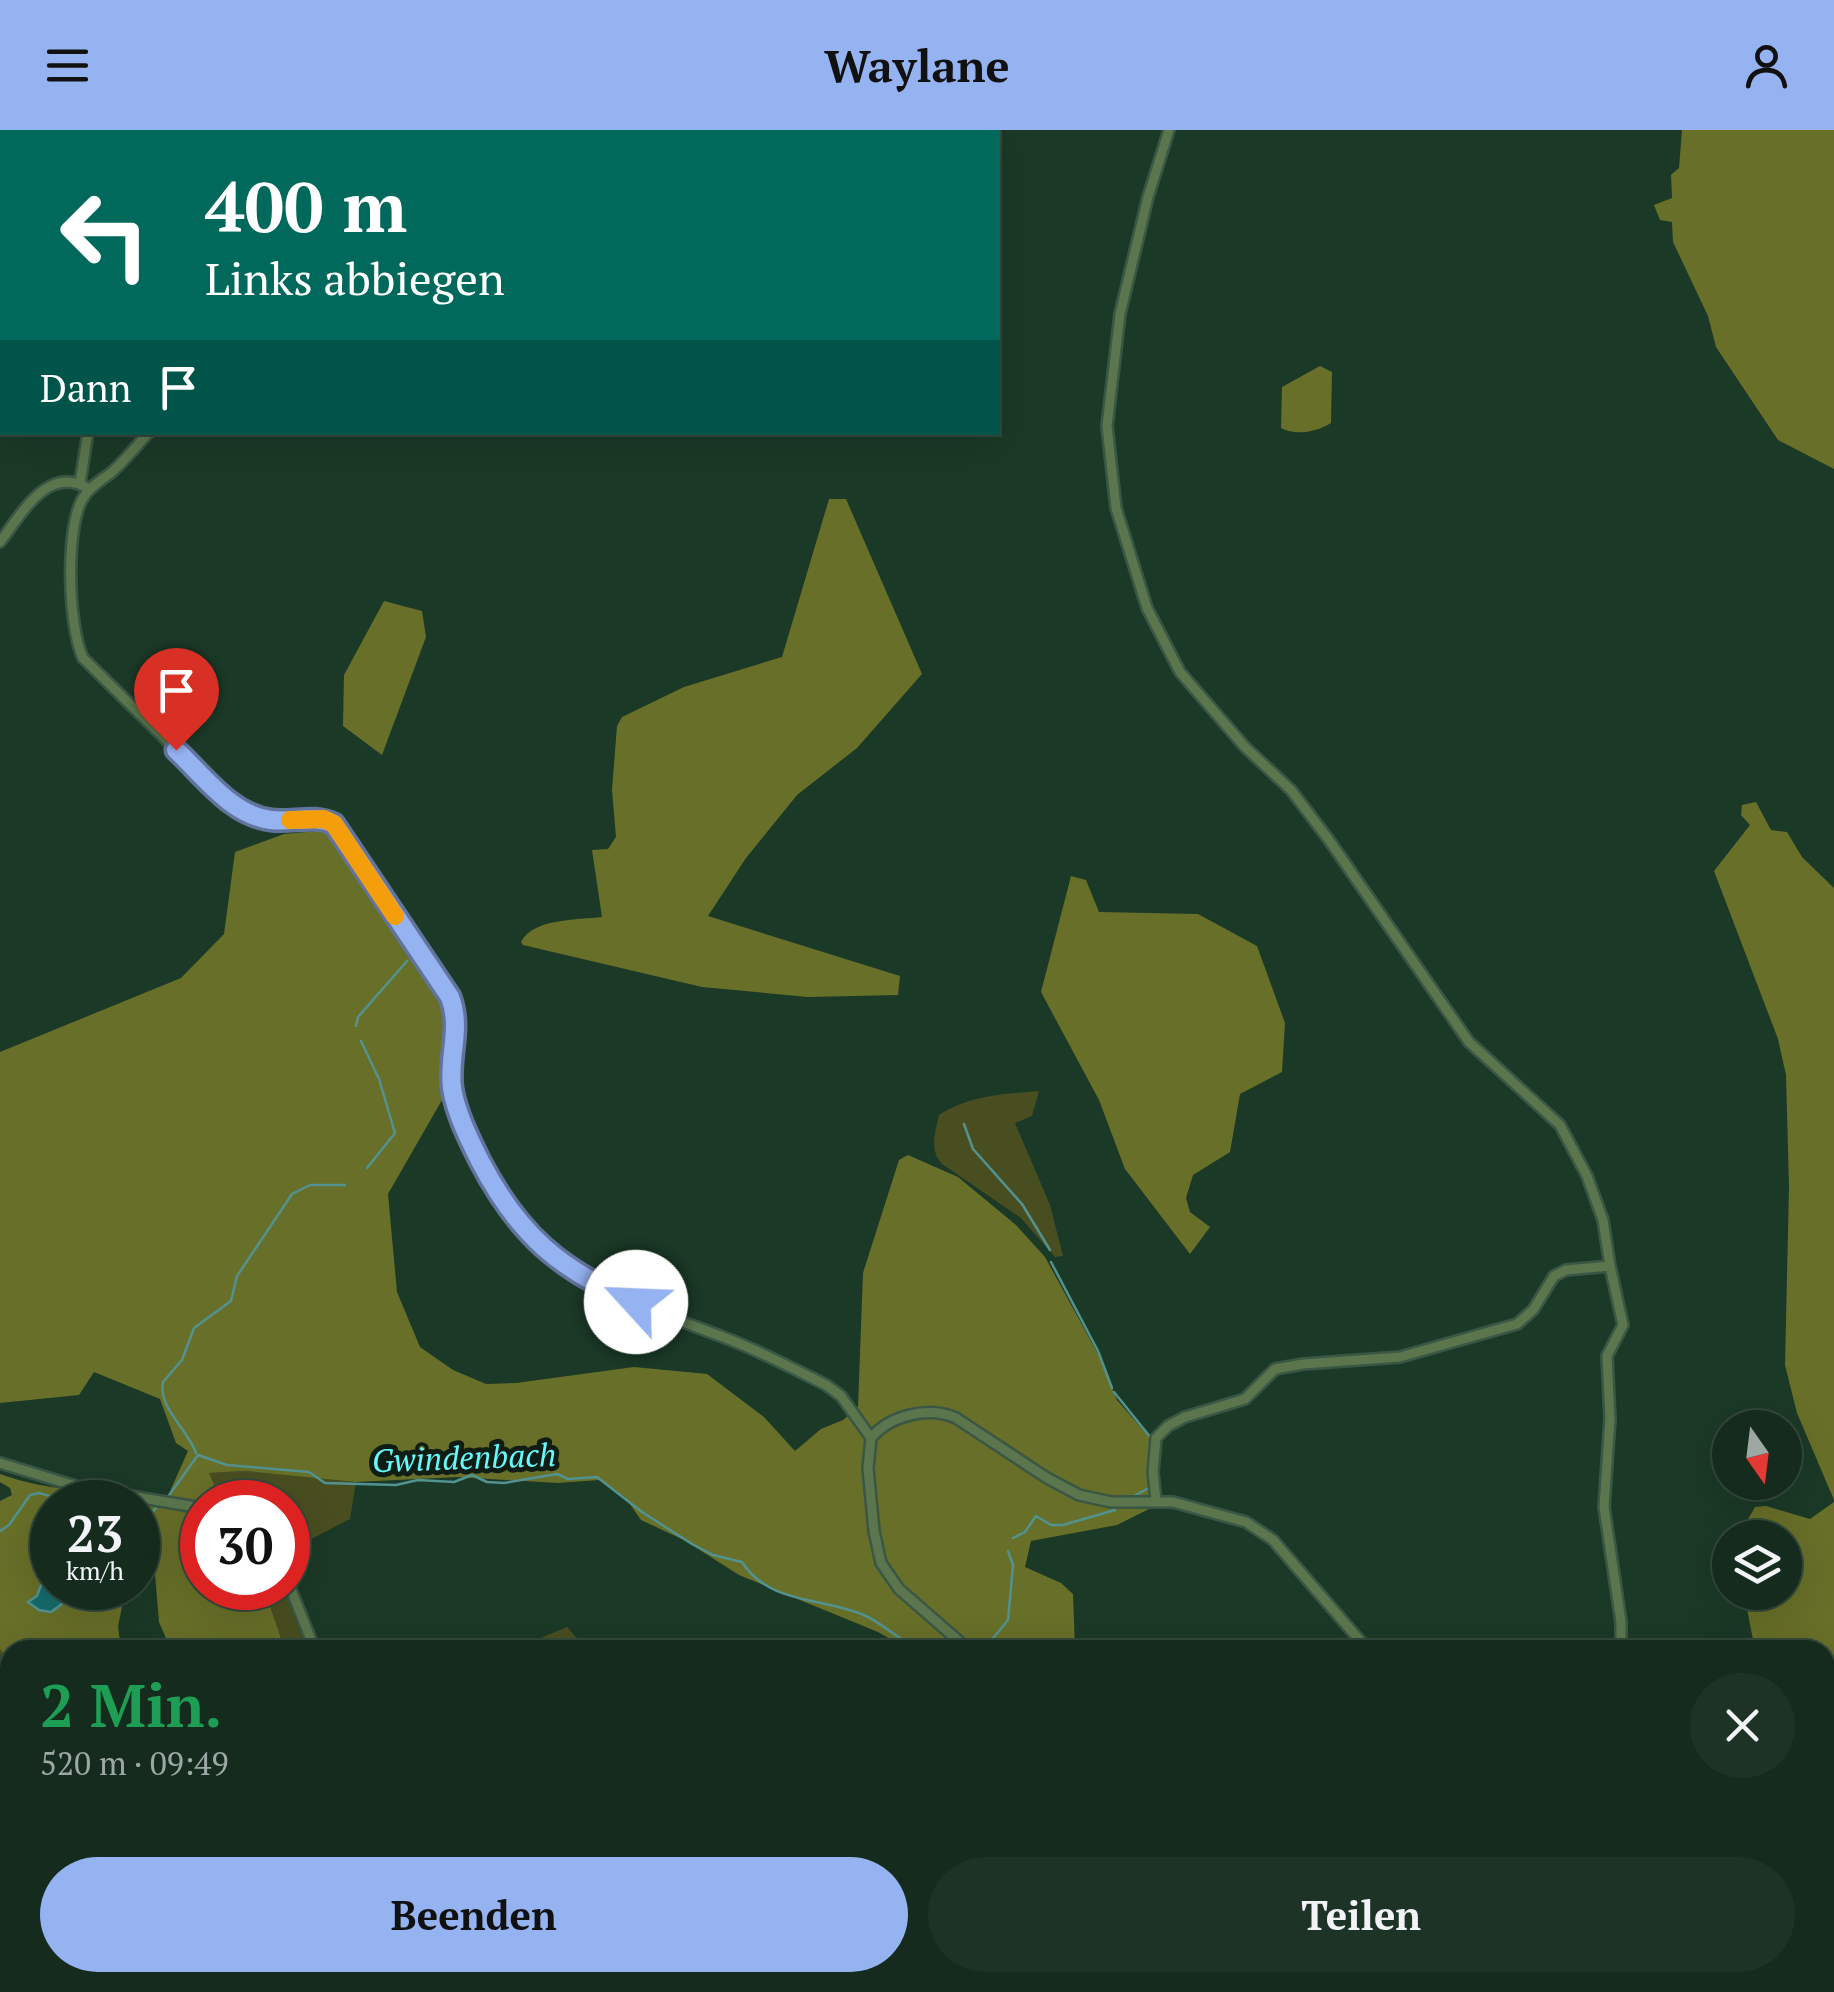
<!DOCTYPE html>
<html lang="de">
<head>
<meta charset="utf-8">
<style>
	:root { --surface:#142b1d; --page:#1d3326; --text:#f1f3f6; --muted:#9da7a4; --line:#33473b; --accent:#95b2f1 }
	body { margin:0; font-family:"PT Serif",serif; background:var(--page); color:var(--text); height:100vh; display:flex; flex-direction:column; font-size:38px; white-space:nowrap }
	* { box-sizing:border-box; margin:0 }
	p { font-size:32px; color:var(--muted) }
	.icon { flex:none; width:55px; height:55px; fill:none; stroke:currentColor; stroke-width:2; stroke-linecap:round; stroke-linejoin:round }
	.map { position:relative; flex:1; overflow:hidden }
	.drawer { position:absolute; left:0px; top:1510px; width:1835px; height:352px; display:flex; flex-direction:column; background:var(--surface); border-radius:30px 30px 0 0; box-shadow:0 10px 40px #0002,0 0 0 2px var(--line) }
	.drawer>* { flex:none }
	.guide { position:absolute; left:0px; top:0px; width:1000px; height:305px; box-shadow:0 10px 40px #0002,0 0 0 2px var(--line); background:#00695c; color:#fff; overflow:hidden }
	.needle { width:65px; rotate:166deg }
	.tools { position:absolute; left:1712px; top:1280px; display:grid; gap:20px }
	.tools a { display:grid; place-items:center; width:90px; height:90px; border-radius:50%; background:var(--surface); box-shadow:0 10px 40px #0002,0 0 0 2px var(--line); font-size:50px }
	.speed { position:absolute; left:30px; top:1350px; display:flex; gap:20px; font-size:50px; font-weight:700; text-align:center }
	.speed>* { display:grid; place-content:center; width:130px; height:130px; border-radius:50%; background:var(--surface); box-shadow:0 10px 40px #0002,0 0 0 2px var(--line); line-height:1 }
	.speed small { font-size:25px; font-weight:400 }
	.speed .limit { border:15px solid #d22; background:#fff; color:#111 }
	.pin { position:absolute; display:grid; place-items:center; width:85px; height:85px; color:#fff; margin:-102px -42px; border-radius:50% 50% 50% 0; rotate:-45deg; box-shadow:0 0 10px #0007 }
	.pin .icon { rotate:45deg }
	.me { position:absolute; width:110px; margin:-55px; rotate:295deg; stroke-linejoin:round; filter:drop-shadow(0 0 8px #0008) }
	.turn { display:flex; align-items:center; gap:35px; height:210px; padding:0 40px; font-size:45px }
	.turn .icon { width:130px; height:130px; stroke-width:2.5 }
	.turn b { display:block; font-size:70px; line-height:85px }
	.then { display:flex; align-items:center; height:95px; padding:0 40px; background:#0003; gap:20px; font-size:38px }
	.round { display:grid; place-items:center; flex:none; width:105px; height:105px; border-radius:52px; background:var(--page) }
	.headline { display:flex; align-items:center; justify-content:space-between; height:170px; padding:0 40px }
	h1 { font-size:60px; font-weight:700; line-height:75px; color:#1e9e55 }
	.primary-button { display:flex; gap:20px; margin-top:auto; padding:20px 40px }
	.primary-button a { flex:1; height:115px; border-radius:60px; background:var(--accent); color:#111; font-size:40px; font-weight:700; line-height:115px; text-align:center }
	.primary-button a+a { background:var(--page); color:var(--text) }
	header { display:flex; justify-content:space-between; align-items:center; height:130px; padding:0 40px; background:var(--accent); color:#111; font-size:45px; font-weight:700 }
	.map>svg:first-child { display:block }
	.green { fill:#494e21 }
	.forest { fill:#686f28 }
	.water { fill:#156a6b; stroke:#529290; stroke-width:2.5 }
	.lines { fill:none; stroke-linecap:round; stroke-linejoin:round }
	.stream { stroke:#529290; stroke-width:2.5 }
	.minor-casing { stroke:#3a5645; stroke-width:14 }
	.minor { stroke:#5b764d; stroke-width:9 }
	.route-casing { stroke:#61749d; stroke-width:25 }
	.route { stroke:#95b2f1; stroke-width:18 }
	.slow { stroke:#f59e0b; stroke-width:18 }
	.labels { text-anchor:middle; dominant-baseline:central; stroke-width:10; stroke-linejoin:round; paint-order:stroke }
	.water-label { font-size:32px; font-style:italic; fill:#67f9fb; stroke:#101d15 }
</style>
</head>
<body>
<header><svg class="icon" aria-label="menu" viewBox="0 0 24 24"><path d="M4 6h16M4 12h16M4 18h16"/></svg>Waylane<svg class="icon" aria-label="person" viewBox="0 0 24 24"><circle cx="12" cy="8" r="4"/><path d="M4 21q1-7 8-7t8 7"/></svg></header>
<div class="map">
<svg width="1834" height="1862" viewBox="0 0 1834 1862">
	<rect width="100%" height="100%" fill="#1b3927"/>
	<g class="green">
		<path d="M1039 961 1032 986 1015 993 1050 1075 1063 1126 1055 1127 1021 1088 942 1034C929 1020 935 1002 939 985 970 965 1003 964 1039 961Z"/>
		<polygon points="245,1341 356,1352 350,1389 288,1421 288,1372 222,1372 209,1343"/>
		<polygon points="288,1441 321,1520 285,1520 264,1458 288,1458"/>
		<polygon points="567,1497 587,1520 512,1520"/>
		<polygon points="0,1519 10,1533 10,1663 0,1656"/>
		<polygon points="0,1714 10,1720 10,1773 4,1778 0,1776"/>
		<polygon points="164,1852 239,1853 248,1862 154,1862"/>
		<polygon points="544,1853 670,1853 657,1862 547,1862"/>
	</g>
	<g class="forest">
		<polygon points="1682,0 1834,0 1834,339 1778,310 1716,217 1708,186 1673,112 1672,92 1660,90 1654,75 1672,68 1671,45 1679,38"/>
		<path d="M1320 236 1332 242 1331 293C1317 302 1295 306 1281 298L1282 257Z"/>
		<path d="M829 369H846L922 544 857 618 797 665 746 728 708 786 900 846 898 865 808 867 702 857 523 815 521 812C533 788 578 790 602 787L592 720 608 719 616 707 612 660 617 596 622 587 684 557 782 527Z"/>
		<polygon points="384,471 422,481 426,507 382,625 343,596 344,545"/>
		<polygon points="1756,672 1771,700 1787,702 1802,727 1834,758 1834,1370 1797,1283 1785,1235 1789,1057 1786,945 1778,909 1714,741 1750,695 1741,685 1742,675"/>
		<path d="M341 699 392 797 435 854 451 893 456 920 446 963 388 1064 397 1162 420 1217 453 1240 486 1254 516 1253 634 1237 707 1244 764 1287 795 1321 821 1299 843 1290 858 1277 863 1143 899 1030 908 1025 958 1047 1016 1095 1045 1127 1098 1224 1117 1270 1151 1309 1149 1379 1117 1395 1031 1411 1025 1437 1061 1453 1073 1464 1075 1518 1080 1520H910L878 1502 739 1445 684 1410 641 1390 625 1367 599 1350 558 1353 457 1347 356 1352 245 1341 209 1343 222 1372H202V1458H264L285 1520H171L159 1492 153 1420 138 1426V1372H52V1458H126L118 1496 121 1520H10V1533L0 1519V1371L12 1365 10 1358 0 1352V1344C51 1363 112 1362 167 1368L188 1321 176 1313 160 1269 94 1242 79 1265 0 1273V922L181 848 224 804 235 722 284 704Z"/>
		<polygon points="1071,746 1086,750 1099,782 1198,784 1257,816 1285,893 1282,942 1240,964 1230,1022 1193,1045 1186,1068 1190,1082 1210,1097 1190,1124 1125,1039 1099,970 1041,862"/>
		<polygon points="1834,1372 1834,1650 1825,1631 1825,1520 1755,1520 1744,1463 1785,1462 1785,1408 1746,1407 1747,1391 1755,1377 1766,1376 1810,1389"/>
		<polygon points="0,1656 10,1663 10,1720 0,1714"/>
		<polygon points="544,1852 547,1862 248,1862 239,1853"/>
		<polygon points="52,1853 164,1853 154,1862 62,1862"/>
		<polygon points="1373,1853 1510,1853 1513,1862 1381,1862"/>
		<polygon points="1600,1853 1750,1853 1747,1862 1608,1862"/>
	</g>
	<path class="water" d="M47 1451 52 1452V1458H64C71 1471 60 1475 51 1482L39 1480 28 1472 37 1466 41 1455Z"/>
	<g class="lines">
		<g class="stream">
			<polyline points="356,896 358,887 407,831"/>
			<polyline points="361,911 379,949 395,1003 367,1038"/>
			<polyline points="964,994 973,1019 1022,1074 1050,1120"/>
			<polyline points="1051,1132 1098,1221 1112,1258"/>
			<polyline points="1114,1262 1151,1308"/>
			<path d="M196 1323C187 1298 158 1278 163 1252L182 1230 194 1198 231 1171 237 1146 292 1064 310 1055H345"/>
			<path d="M167 1368 198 1325 227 1335 309 1342 325 1353 396 1355 418 1350 454 1352 472 1345 487 1352 504 1353 557 1344 568 1349 597 1347 642 1382 692 1414 713 1425 742 1432C769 1475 824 1467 866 1486 881 1493 901 1510 917 1520"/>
			<polyline points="1130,1368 1149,1358"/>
			<polyline points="96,1372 119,1372"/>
			<polyline points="138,1384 148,1387 157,1377"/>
			<polyline points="0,1401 9,1395 30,1365 39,1363 71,1372"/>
			<polyline points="1013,1408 1025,1402 1036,1386 1051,1395 1063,1395 1115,1380"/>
			<polyline points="985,1518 1008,1490 1013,1435 1008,1421"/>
		</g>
		<g class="minor-casing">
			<g id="minor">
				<polyline points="724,2 730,0"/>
				<path d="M149 302C137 316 125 330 112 342 102 350 90 356 83 368 65 398 68 496 83 528L210 653 246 683 285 691 325 689 340 701 450 867C466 908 444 942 460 986 476 1027 498 1073 528 1105 580 1158 655 1181 723 1207 758 1220 792 1238 826 1255L841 1266 871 1308"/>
				<polyline points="80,353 88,302"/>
				<path d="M0 412C21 385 48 333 89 359"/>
				<polyline points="1610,1136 1623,1195 1607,1226 1610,1289 1604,1377 1621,1492 1621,1520"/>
				<path d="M871 1308C890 1285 929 1276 956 1288L1047 1348 1079 1365 1111 1372H1173L1246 1392 1273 1410 1368 1520"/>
				<polyline points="871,1308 868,1338 874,1401 881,1433 899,1459 969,1520"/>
				<polyline points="0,1333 82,1358 202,1378"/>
				<polyline points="1156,1371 1153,1342 1156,1308 1168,1296 1185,1287 1245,1269 1275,1239 1303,1234 1400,1227 1517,1194 1533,1180 1554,1146 1566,1140 1610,1136 1603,1090 1587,1046 1560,995 1469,912 1329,710 1291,660 1245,617 1180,542 1147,478 1116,378 1107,296 1120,184 1148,67 1169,0"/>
				<polyline points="288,1452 315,1520"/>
				<polyline points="751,1852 760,1862"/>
				<polyline points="1033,1852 1038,1862"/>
			</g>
		</g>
		<use href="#minor" class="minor"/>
	</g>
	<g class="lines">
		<g class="route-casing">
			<path id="route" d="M176 620C204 646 231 685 271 690 292 693 314 684 334 694L450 867C462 899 448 926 452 958 456 983 469 1009 480 1031 518 1104 560 1141 636 1172"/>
		</g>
		<use href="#route" class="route"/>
		<polyline class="slow" points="290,690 324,689 334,694 395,786"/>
	</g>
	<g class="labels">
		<g class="water-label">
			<text transform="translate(464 1327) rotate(-2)">Gwindenbach</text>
		</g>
	</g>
</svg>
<div class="tools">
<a><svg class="needle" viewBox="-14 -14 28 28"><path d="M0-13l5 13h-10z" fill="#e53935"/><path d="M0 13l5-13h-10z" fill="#9da7a4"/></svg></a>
<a><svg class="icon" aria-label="layers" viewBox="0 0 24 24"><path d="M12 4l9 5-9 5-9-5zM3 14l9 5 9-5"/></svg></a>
</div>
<div class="speed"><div>23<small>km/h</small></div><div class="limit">30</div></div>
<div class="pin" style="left:176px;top:620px;background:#d93025"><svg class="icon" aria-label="arrive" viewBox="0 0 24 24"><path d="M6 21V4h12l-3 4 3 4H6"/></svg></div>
<svg class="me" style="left:636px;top:1172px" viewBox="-20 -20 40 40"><circle r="19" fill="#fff"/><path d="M0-13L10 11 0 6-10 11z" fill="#95b2f1"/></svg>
<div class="guide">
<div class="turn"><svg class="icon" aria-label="left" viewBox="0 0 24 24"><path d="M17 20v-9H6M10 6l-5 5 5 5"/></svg><div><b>400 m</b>Links abbiegen</div></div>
<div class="then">Dann<svg class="icon" aria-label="arrive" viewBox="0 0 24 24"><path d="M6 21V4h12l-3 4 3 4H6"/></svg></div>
</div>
<section class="drawer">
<div class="headline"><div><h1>2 Min.</h1><p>520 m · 09:49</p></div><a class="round"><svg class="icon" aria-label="close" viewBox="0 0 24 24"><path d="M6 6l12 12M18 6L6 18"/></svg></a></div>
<div class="primary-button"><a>Beenden</a><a>Teilen</a></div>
</section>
</div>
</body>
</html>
